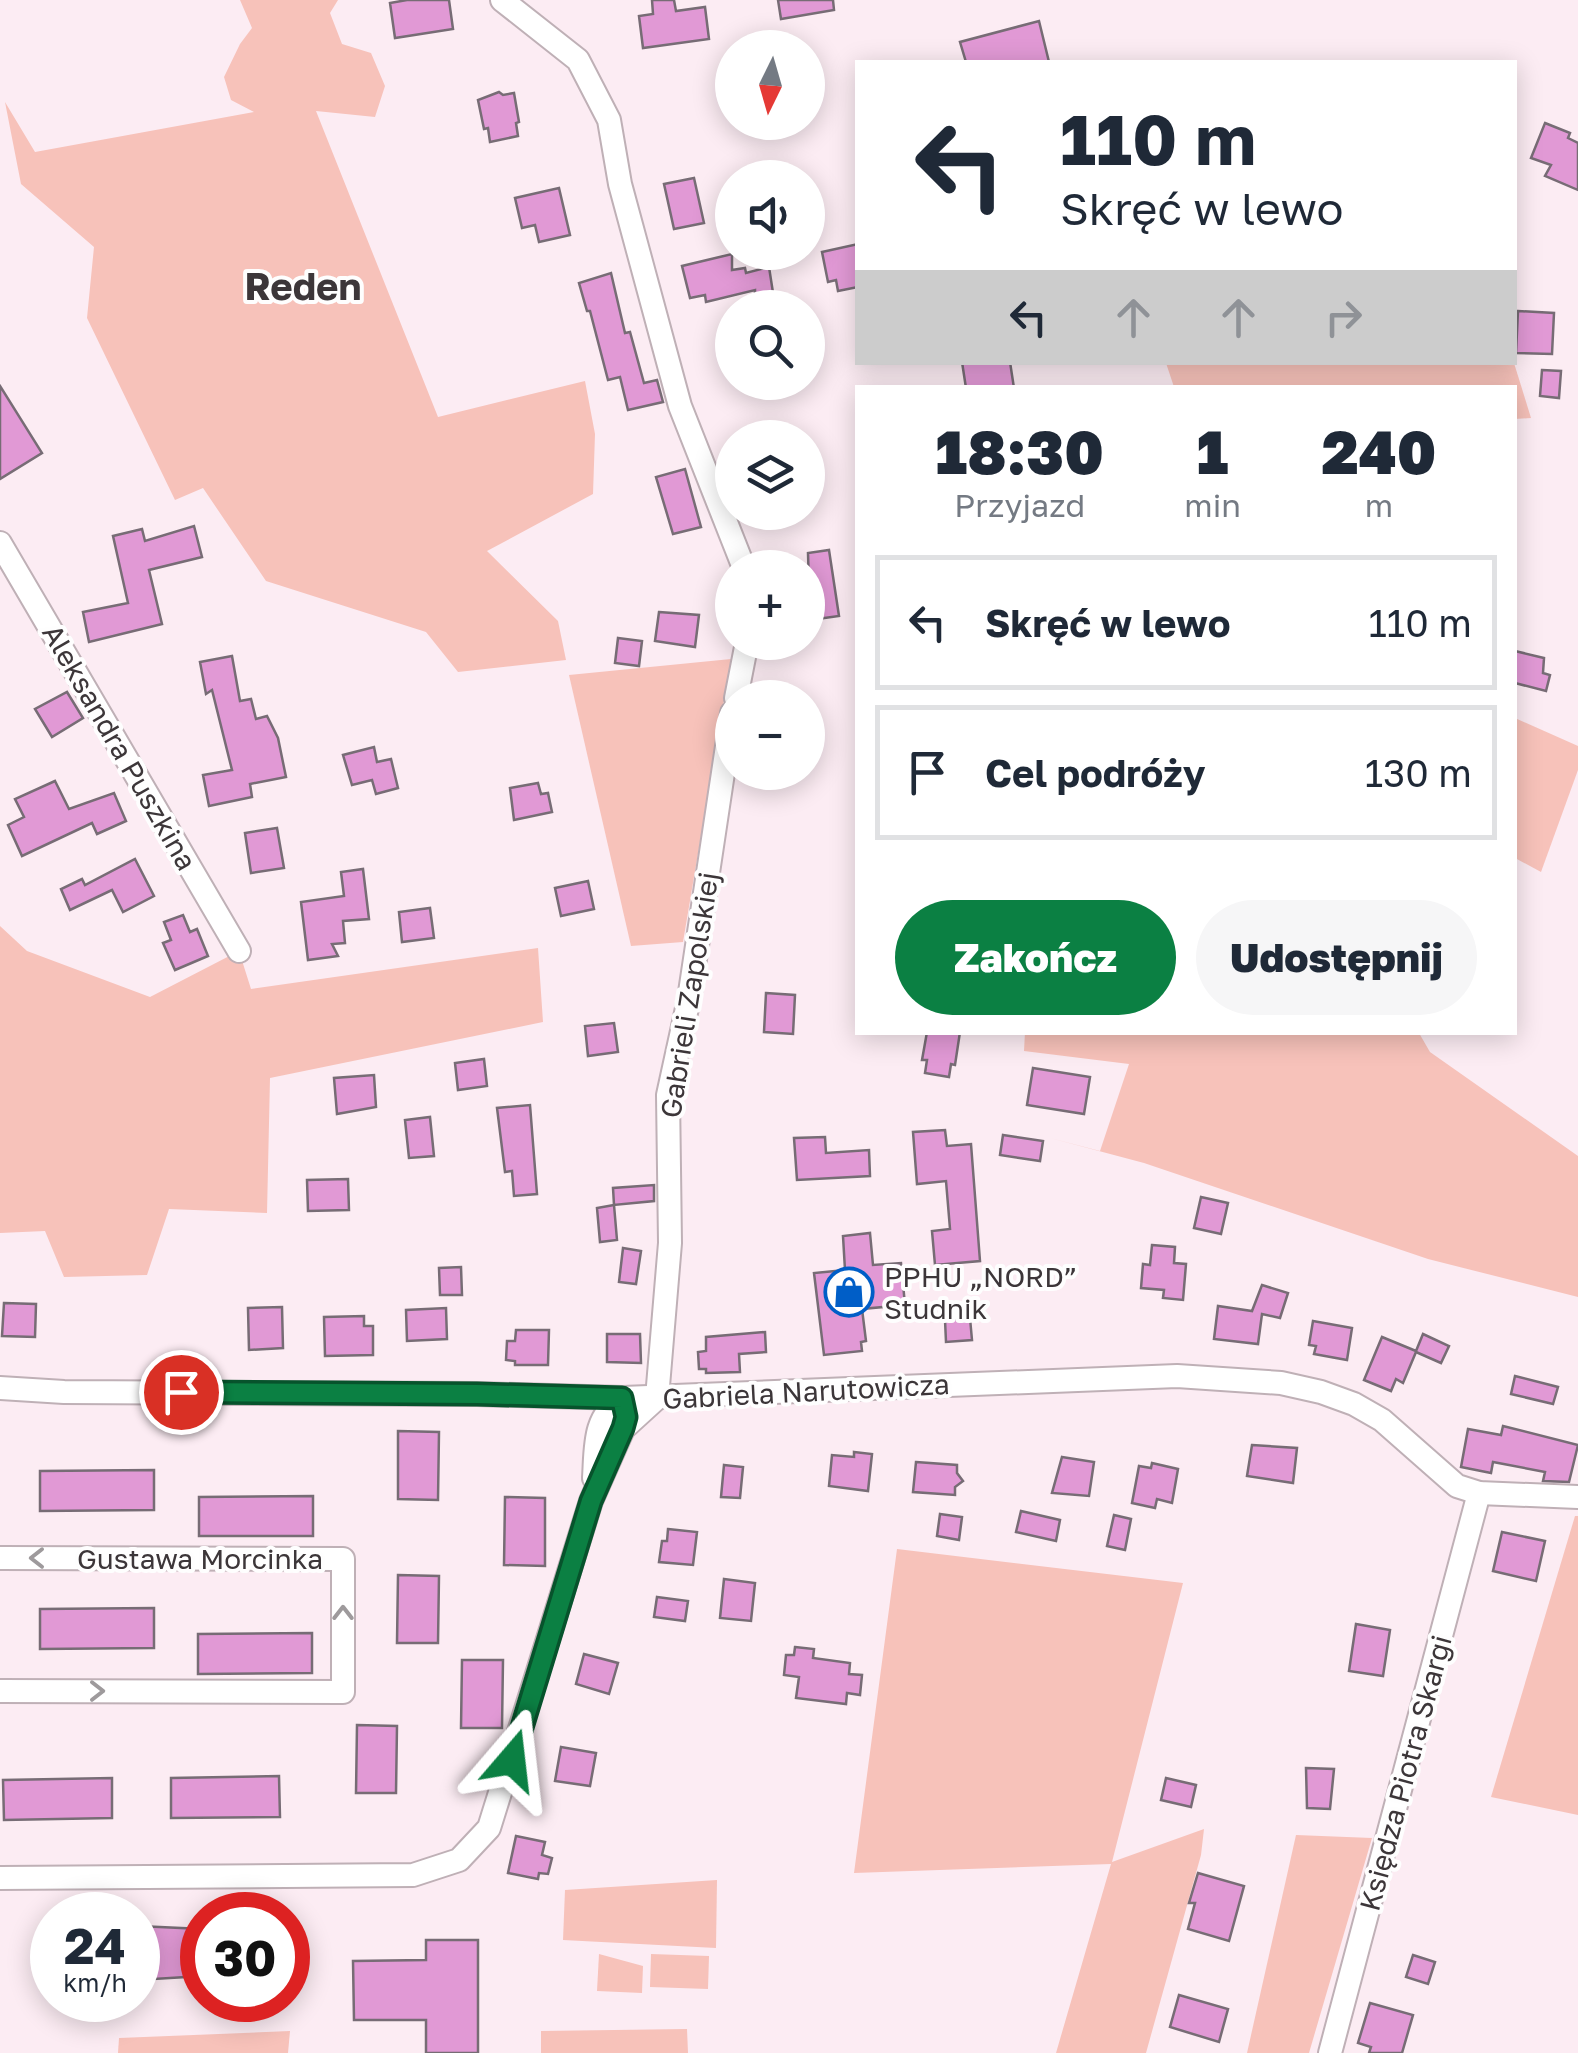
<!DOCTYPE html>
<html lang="pl">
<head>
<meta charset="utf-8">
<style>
	:root { --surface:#fff; --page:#f6f6f7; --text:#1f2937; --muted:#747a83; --line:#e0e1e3; --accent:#0b8043 }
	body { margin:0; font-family:"Golos Text",sans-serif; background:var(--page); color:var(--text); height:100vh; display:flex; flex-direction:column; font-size:38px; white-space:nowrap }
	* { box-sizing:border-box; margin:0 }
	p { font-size:32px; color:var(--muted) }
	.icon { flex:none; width:55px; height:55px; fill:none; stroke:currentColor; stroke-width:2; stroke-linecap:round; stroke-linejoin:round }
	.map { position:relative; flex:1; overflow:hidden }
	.drawer { position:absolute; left:855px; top:385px; width:662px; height:650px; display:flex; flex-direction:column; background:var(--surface); border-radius:0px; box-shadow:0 5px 25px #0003 }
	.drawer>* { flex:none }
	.guide { position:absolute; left:855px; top:60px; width:662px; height:305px; border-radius:0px; box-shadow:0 5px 25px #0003; background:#fff; color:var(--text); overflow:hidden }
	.needle { width:65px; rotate:185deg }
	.tools { position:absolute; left:715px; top:30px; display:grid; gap:20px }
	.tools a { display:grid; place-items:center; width:110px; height:110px; border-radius:50%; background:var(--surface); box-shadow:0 5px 25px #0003; font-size:50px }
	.speed { position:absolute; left:30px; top:1892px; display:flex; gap:20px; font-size:50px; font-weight:700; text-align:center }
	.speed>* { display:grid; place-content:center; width:130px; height:130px; border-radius:50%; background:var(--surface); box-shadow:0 5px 25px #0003; line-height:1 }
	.speed small { font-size:25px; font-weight:400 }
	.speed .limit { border:15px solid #d22; background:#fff; color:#111 }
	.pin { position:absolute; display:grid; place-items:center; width:85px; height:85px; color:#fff; margin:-42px; border:5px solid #fff; border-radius:50%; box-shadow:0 2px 10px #0007 }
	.me { position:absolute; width:110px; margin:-55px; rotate:17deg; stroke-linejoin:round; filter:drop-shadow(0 0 8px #0008) }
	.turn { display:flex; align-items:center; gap:35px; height:210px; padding:0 40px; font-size:45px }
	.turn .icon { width:130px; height:130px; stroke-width:2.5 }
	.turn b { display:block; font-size:70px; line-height:85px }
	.lanes { display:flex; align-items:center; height:95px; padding:0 40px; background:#0003; justify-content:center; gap:50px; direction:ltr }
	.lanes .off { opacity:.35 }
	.eta { display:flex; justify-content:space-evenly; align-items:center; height:170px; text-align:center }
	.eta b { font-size:60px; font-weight:800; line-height:70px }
	.primary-button { display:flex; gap:20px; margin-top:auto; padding:20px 40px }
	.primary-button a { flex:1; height:115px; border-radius:60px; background:var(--accent); color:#fff; font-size:40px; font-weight:800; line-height:115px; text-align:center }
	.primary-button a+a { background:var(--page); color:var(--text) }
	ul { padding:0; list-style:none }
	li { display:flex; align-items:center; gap:30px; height:135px; margin:0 20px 15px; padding:0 20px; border:5px solid var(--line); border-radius:0px }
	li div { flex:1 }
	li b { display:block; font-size:38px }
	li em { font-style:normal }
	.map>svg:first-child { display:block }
	.green { fill:#f7c2ba }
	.building { fill:#e199d5; stroke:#776c75; stroke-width:2.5 }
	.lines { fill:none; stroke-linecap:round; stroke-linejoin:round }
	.street-casing { stroke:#bfb0b6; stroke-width:26 }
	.street { stroke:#fff; stroke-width:22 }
	.oneway { stroke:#9e9a9c }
	.route-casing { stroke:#07532c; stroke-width:25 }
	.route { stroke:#0b8043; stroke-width:18 }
	.labels { text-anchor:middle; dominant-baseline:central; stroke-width:8; stroke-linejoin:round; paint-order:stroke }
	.street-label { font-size:28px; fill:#3c3639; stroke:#fefefe }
	.poi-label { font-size:28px; fill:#3c3639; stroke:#fefefe; text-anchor:start }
	.district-label { font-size:38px; font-weight:bold; fill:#3c3639; stroke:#fefefe }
</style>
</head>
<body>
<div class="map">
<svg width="1578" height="2053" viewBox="0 0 1578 2053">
	<rect width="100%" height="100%" fill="#fcecf3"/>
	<g class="green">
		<polygon points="240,0 338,0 330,13 342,44 371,53 385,86 375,117 316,111 438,417 585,381 595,434 593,494 487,551 558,621 566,660 458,672 426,632 266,581 203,488 175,500 87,318 94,247 21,184 5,102 35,152 254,112 231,100 224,77 240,44 252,28"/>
		<polygon points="1166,363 1514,363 1531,418 1515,419 1515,388 1174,387"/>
		<polygon points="731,659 683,942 631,946 569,675"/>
		<polygon points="1515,718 1578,746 1578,770 1541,872 1515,858"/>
		<polygon points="0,926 27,951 150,997 239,951 251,989 538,948 543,1022 270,1078 267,1213 169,1209 147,1275 64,1277 45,1231 0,1233"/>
		<polygon points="1025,1032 1419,1033 1430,1052 1578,1156 1578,1297 1428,1259 1144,1163 1050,1138 1100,1151 1129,1064 1024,1051"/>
		<polygon points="1575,1516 1578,1516 1578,1815 1491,1797"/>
		<polygon points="897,1549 1183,1583 1112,1862 1204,1829 1201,1855 1146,2053 1056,2053 1111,1864 854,1873"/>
		<polygon points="1296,1835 1372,1838 1309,2053 1247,2053"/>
		<polygon points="717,1880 716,1948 563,1940 565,1890"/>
		<polygon points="599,1954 643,1966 642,1993 597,1991"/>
		<polygon points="651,1954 709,1956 708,1989 650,1987"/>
		<polygon points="687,2029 688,2053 541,2053 541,2031"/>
		<polygon points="290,2031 288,2053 118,2053 119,2038"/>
	</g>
	<g class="building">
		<polygon points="407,0 449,0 453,29 395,38 390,3"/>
		<polygon points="652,0 674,0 676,11 705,7 709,39 643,48 639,16 653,14"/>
		<polygon points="778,0 833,0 834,10 781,19"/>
		<polygon points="1039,21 1049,62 966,62 960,42"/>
		<polygon points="499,92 503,95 514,93 519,122 516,123 518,136 490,142 488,128 484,129 478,100"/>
		<polygon points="1545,123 1570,133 1568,138 1578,143 1578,190 1545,176 1551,165 1531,158"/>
		<polygon points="694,178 704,223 674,229 664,184"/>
		<polygon points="559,188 570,235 539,242 535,225 522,228 515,198"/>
		<polygon points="858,244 858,287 838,291 836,280 828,282 822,252"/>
		<polygon points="732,254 732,270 745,268 746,273 769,267 774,299 755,300 755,290 706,302 705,295 690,298 682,266"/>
		<polygon points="611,273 625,333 630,332 644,383 657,380 663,402 628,410 620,377 608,380 590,311 587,311 579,283"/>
		<polygon points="1518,311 1554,313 1552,354 1516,353"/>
		<polygon points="962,362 1010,362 1014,388 966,388"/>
		<polygon points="1542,370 1561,371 1559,398 1540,396"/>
		<polygon points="0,386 42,453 0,479"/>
		<polygon points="685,469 701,527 673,534 656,477"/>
		<polygon points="194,526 202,557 149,570 162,624 89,642 83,612 128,603 113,536 142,529 145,541"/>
		<polygon points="829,550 839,616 810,620 808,553"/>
		<polygon points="659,612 699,615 695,647 655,641"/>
		<polygon points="618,638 642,641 639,666 615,663"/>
		<polygon points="1515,651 1544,658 1543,673 1550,675 1546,691 1515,683"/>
		<polygon points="232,656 240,701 251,699 256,719 267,716 278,738 286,777 250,784 252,797 209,806 203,775 232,770 212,690 206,694 200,662"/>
		<polygon points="67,692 83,718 52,737 35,709"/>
		<polygon points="374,747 377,762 391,759 398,788 376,794 372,780 352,785 343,755"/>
		<polygon points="55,781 69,809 114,793 126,821 97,834 92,823 22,856 8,825 24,817 15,799"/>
		<polygon points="538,783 541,794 548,793 552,812 514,820 510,788"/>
		<polygon points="277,828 284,868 251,873 245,833"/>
		<polygon points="135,859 154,896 123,912 112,890 70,910 61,889 82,879 85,885"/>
		<polygon points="363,869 369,919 343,921 345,943 332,944 338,956 308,960 301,902 344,896 341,872"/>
		<polygon points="588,881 594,909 561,916 555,888"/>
		<polygon points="430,908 434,938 402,942 399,912"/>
		<polygon points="183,915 190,932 197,929 208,956 175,970 163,943 171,940 164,922"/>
		<polygon points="766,993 795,995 793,1034 764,1032"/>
		<polygon points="614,1023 618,1052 588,1056 585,1026"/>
		<polygon points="927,1032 960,1032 955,1065 951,1064 949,1077 925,1073 927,1060 922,1060"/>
		<polygon points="484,1059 487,1086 458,1090 455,1063"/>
		<polygon points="1033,1068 1090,1077 1084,1114 1027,1105"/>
		<polygon points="374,1075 376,1107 337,1114 334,1078"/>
		<polygon points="530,1105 537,1194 514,1196 512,1171 505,1172 497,1108"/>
		<polygon points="430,1117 434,1156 409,1158 405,1120"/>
		<polygon points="945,1130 947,1146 971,1144 980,1261 935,1265 932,1231 950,1229 946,1181 917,1184 913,1132"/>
		<polygon points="1003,1135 1043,1141 1040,1161 1000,1155"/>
		<polygon points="825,1137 826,1153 869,1150 870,1176 797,1180 794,1138"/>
		<polygon points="348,1179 349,1210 308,1211 307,1180"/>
		<polygon points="654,1185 654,1201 614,1205 613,1188"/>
		<polygon points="1201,1197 1228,1203 1221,1234 1194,1228"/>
		<polygon points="614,1205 617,1240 600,1242 597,1208"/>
		<polygon points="870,1233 873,1265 901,1263 905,1305 862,1309 866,1341 861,1342 862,1351 824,1355 814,1273 845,1270 843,1236"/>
		<polygon points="1152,1245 1175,1247 1174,1263 1186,1264 1183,1300 1163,1298 1164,1290 1141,1288 1143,1264 1150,1265"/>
		<polygon points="623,1248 641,1251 636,1284 619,1282"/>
		<polygon points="461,1267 462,1295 440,1295 439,1268"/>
		<polygon points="1262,1285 1288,1293 1280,1318 1262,1314 1258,1344 1214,1339 1218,1306 1252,1311"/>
		<polygon points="4,1303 36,1304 35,1337 2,1336"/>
		<polygon points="282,1307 283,1348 249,1350 248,1308"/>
		<polygon points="446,1308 447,1339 407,1341 406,1310"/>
		<polygon points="364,1316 364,1326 373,1326 373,1355 325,1356 324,1317"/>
		<polygon points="970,1318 972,1340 946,1342 945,1320"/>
		<polygon points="1313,1321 1352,1328 1347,1360 1314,1354 1316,1346 1309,1345"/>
		<polygon points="516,1330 549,1330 548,1365 515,1365 515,1361 506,1360 507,1341 515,1341"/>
		<polygon points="765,1332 766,1352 739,1354 740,1372 706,1373 706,1369 699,1369 698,1352 706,1351 706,1337"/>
		<polygon points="607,1334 640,1334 641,1363 607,1362"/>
		<polygon points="1423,1334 1449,1346 1441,1363 1416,1352 1403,1383 1396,1379 1391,1391 1364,1380 1382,1337 1416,1351"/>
		<polygon points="1515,1376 1558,1387 1553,1404 1511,1394"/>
		<polygon points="1503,1426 1578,1445 1569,1482 1543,1481 1545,1472 1493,1462 1491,1473 1461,1467 1468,1429 1501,1435"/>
		<polygon points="398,1431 439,1432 438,1500 398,1499"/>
		<polygon points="1252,1445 1297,1448 1293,1483 1247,1476"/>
		<polygon points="854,1452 872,1454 868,1491 829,1486 832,1455 854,1457"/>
		<polygon points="1062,1457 1094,1462 1089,1496 1052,1493"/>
		<polygon points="916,1462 957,1465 957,1473 963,1481 955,1487 955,1495 913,1492"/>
		<polygon points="1152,1463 1178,1469 1172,1503 1157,1499 1155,1508 1132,1503 1139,1466 1151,1468"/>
		<polygon points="724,1465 743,1467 740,1498 721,1497"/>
		<polygon points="154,1470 154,1510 40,1511 40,1471"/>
		<polygon points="313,1496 313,1536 199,1536 199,1497"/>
		<polygon points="505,1497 545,1498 545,1566 504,1565"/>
		<polygon points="1021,1511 1060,1520 1056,1541 1016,1532"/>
		<polygon points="940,1514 962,1517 959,1540 937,1536"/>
		<polygon points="1114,1515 1131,1519 1125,1550 1107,1546"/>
		<polygon points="668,1529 697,1532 693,1565 659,1562 662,1541 667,1541"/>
		<polygon points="1502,1532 1545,1541 1536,1581 1493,1571"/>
		<polygon points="398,1575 439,1576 438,1643 397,1643"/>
		<polygon points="724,1579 755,1583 751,1621 720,1618"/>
		<polygon points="657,1597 688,1601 685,1621 654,1617"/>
		<polygon points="154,1608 154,1648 40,1649 40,1609"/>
		<polygon points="1356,1624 1390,1630 1383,1676 1349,1671"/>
		<polygon points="312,1633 312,1673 198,1674 198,1634"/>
		<polygon points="795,1647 814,1649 813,1658 850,1663 849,1674 862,1675 860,1695 847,1693 846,1704 796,1698 799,1677 784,1675 786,1655 794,1655"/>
		<polygon points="584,1654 618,1663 609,1694 576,1684"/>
		<polygon points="462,1660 503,1660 502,1728 461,1728"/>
		<polygon points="357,1725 397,1726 396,1793 356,1793"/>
		<polygon points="561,1747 596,1753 590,1786 555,1781"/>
		<polygon points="1306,1768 1334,1769 1330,1809 1307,1808"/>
		<polygon points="279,1776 280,1817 171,1818 171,1778"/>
		<polygon points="112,1778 112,1818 4,1820 3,1780"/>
		<polygon points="1166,1778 1196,1785 1191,1807 1161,1800"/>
		<polygon points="516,1836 545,1842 542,1855 552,1858 548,1874 539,1873 538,1879 508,1873"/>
		<polygon points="1198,1873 1244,1886 1229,1941 1188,1929 1195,1903 1189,1903"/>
		<polygon points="138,1926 202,1929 202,1976 138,1980"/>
		<polygon points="426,1940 478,1940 478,2053 426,2053 426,2020 354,2020 353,1961 426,1960"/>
		<polygon points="1413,1955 1435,1962 1428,1984 1406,1977"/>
		<polygon points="1179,1995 1228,2009 1219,2042 1170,2027"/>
		<polygon points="1370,2003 1413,2015 1402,2053 1369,2053 1371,2047 1358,2043"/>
	</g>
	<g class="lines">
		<g class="street-casing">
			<g id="street">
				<polyline points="502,0 578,60 609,120 620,184 680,406 744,568"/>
				<polyline points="0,543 239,951"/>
				<polyline points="736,698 747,642"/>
				<polyline points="0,1388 64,1392 477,1394 623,1398 1177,1376 1281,1383 1321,1392 1354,1404 1382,1420 1457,1486 1479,1493 1578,1497"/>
				<path d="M594 1478C596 1446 593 1417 623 1398V1402"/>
				<polyline points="0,1558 343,1559 343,1692 0,1691"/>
				<polyline points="0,1878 413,1875 459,1860 489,1828 591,1501 623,1429 657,1398 670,1243 668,1095 689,999 732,713"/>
				<polyline points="1330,2053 1479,1493"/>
			</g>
		</g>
		<use href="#street" class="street"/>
	</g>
	<defs><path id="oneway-chevron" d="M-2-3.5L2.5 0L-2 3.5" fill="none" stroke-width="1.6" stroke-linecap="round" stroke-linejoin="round" transform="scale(2.5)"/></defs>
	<g class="oneway">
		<use href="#oneway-chevron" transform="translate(37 1558) rotate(-180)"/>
		<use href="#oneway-chevron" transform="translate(343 1613) rotate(-90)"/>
		<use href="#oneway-chevron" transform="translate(97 1691)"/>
	</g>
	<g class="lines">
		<g class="route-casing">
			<polyline id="route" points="181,1392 477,1394 622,1398 626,1417 623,1428 591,1501 512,1760"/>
		</g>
		<use href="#route" class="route"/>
	</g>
	<defs>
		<g id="shop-ring" transform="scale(2.5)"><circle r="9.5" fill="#fefefe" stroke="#005ec7" stroke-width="1.5"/><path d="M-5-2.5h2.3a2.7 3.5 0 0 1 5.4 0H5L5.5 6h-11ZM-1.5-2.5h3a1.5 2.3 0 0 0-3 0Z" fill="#005ec7"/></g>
	</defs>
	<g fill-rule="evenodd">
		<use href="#shop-ring" x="849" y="1292"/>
	</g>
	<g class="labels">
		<g class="street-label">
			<text transform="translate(120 747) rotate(60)">Aleksandra Puszkina</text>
			<text transform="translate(689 995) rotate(-81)">Gabrieli Zapolskiej</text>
			<text transform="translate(806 1391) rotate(-3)">Gabriela Narutowicza</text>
			<text x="200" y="1558">Gustawa Morcinka</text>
			<text transform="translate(1405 1773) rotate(-75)">Księdza Piotra Skargi</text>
		</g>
		<g class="poi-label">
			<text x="884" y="1276">PPHU „NORD”<tspan x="884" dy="32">Studnik</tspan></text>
		</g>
		<g class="district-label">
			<text x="303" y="285">Reden</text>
		</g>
	</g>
</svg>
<div class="tools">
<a><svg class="needle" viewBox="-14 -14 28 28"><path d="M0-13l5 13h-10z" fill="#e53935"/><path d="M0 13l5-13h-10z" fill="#747a83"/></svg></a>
<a><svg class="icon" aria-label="sound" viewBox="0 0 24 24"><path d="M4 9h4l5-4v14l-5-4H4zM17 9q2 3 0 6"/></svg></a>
<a><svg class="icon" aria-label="search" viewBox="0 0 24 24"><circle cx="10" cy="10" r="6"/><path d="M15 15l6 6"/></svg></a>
<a><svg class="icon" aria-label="layers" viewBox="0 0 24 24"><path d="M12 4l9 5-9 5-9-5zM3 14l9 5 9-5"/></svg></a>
<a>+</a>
<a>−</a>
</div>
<div class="speed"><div>24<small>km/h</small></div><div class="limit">30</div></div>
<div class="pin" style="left:181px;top:1392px;background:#d93025"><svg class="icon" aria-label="arrive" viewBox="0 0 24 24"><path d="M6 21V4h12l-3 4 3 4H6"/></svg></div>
<svg class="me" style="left:512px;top:1760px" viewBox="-20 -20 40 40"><path d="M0-17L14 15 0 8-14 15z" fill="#0b8043" stroke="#fff" stroke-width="4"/></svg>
<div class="guide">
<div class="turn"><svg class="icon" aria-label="left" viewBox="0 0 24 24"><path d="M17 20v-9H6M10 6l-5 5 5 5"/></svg><div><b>110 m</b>Skręć w lewo</div></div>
<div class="lanes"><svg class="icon" aria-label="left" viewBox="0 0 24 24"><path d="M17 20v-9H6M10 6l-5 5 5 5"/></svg><svg class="icon off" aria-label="ahead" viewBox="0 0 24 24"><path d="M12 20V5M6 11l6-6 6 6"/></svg><svg class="icon off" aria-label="ahead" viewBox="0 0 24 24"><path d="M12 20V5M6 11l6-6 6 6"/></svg><svg class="icon off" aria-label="right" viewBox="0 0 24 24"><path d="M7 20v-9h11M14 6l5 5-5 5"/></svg></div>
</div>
<section class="drawer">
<div class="eta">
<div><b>18:30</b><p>Przyjazd</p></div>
<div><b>1</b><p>min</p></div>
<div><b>240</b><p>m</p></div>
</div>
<ul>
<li><svg class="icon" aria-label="left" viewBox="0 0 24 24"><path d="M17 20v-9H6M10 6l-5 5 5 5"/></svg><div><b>Skręć w lewo</b></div><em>110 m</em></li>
<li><svg class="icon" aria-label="arrive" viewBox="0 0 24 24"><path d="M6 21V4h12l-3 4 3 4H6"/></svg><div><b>Cel podróży</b></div><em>130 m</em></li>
</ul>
<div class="primary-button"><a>Zakończ</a><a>Udostępnij</a></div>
</section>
</div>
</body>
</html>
